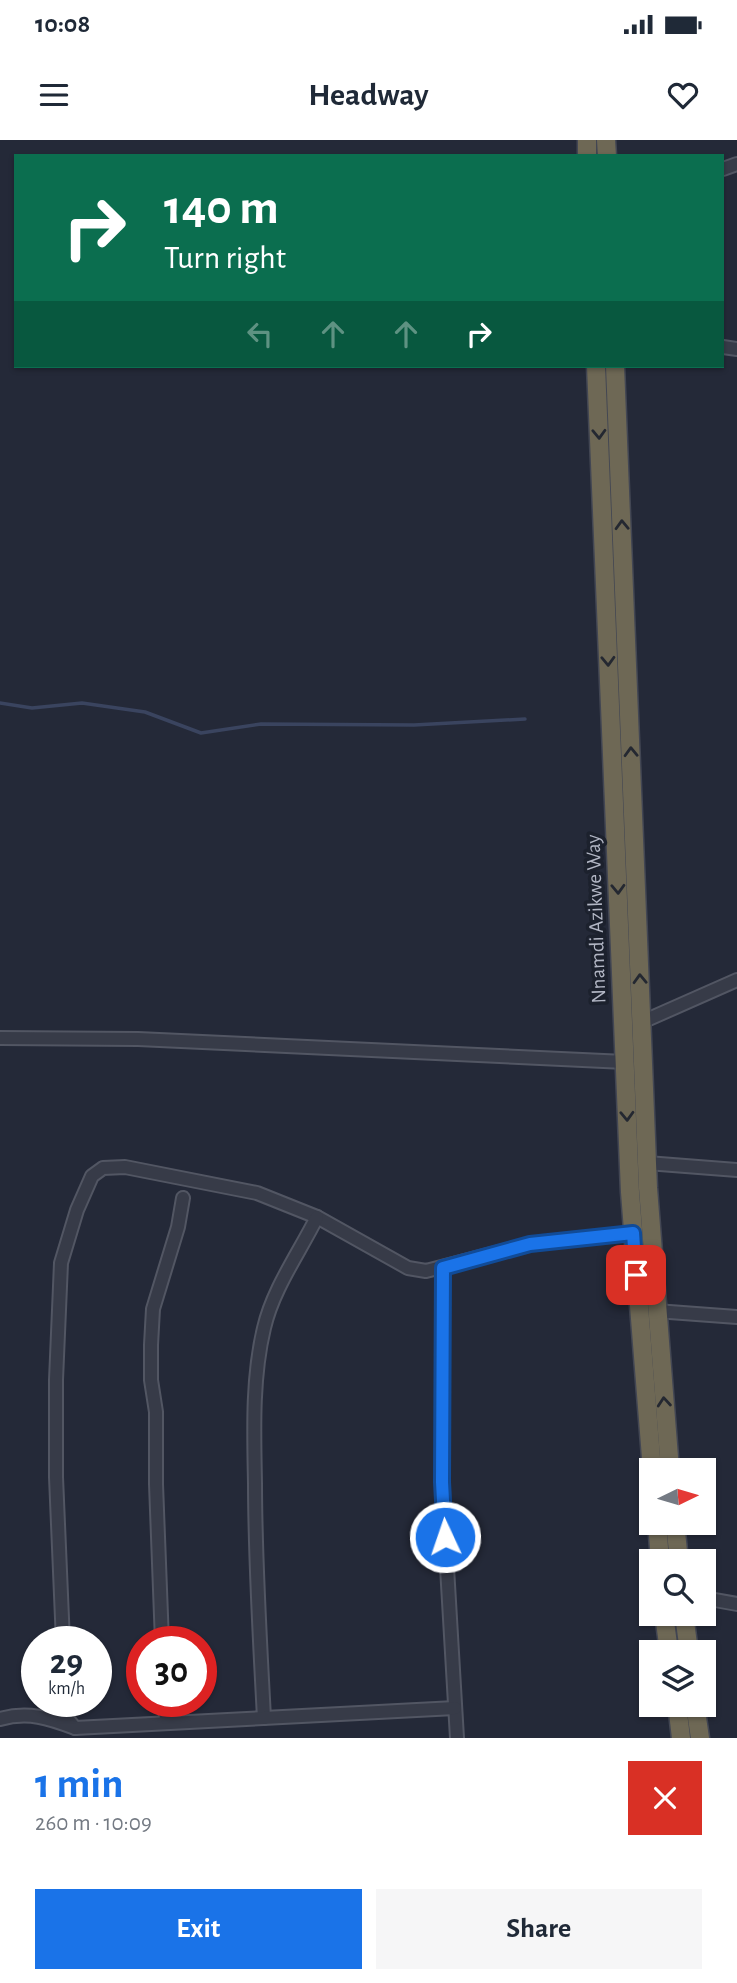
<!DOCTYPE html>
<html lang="en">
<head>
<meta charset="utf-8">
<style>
	:root { --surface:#fff; --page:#f6f6f7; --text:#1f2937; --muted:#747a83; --accent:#1a73e8 }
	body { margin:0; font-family:"Alegreya Sans",sans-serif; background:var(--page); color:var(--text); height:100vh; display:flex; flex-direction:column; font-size:26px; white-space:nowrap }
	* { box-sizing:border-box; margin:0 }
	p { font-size:23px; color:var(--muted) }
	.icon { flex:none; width:38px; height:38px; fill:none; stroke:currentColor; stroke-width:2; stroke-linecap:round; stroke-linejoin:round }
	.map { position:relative; height:1598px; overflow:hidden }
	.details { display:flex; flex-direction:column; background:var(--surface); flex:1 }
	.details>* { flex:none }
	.banner { position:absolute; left:14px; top:14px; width:710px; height:214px; border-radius:0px; box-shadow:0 2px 5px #0004; background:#0b6e4f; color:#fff; overflow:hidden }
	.needle { width:46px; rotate:85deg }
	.tools { position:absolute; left:639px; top:1318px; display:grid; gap:14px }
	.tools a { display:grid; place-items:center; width:77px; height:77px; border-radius:0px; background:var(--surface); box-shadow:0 2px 5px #0004; font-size:35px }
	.speed { position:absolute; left:21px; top:1486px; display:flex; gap:14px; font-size:35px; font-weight:700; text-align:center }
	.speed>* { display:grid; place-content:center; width:91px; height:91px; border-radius:50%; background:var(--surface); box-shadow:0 2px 5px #0004; line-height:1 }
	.speed small { font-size:18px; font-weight:400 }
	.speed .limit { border:10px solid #d22; background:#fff; color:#111 }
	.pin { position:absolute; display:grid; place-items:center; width:60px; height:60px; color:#fff; margin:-30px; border-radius:14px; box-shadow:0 4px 10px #0006 }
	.me { position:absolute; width:77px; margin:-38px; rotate:357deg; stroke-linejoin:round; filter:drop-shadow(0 0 5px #0008) }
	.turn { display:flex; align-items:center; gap:24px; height:147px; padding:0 35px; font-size:32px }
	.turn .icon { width:91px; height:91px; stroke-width:2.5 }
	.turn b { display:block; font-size:49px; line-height:60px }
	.lanes { display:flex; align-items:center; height:66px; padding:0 35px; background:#0003; justify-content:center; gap:35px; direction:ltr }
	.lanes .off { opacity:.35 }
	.round { display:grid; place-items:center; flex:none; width:74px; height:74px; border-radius:0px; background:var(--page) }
	.overview { display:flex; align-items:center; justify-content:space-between; height:119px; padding:0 35px }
	h1 { font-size:42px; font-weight:600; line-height:52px; color:var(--accent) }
	.cta { display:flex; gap:14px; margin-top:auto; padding:14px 35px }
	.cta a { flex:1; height:80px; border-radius:0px; background:var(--accent); color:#fff; font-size:28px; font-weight:600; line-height:80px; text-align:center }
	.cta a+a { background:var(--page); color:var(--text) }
	.status { display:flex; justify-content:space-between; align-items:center; height:49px; padding:0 35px; background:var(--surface); direction:ltr }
	.status svg { height:19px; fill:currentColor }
	header { display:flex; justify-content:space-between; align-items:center; height:91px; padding:0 35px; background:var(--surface); font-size:32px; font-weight:600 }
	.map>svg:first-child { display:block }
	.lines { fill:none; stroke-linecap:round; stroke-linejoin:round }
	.stream { stroke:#3a445f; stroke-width:3.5 }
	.minor-casing { stroke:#525663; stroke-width:16 }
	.highway-casing { stroke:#424653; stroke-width:21 }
	.minor { stroke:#373b48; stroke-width:12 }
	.highway { stroke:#6e6855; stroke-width:18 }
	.oneway { stroke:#242831 }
	.route-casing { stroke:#114b97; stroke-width:18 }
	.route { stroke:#1a73e8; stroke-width:12 }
	.labels { text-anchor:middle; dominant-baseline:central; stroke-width:7; stroke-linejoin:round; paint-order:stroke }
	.street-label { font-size:21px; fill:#b2b6c4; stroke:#1c212d }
</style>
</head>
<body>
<div class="status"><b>10:08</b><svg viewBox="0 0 49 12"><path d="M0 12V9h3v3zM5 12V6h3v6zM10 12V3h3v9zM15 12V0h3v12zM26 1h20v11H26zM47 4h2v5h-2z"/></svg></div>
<header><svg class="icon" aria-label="menu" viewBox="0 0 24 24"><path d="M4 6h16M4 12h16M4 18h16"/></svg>Headway<svg class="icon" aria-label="heart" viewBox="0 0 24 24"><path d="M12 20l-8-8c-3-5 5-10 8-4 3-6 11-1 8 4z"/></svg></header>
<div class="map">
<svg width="737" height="1598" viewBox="0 0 737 1598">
	<rect width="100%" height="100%" fill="#242938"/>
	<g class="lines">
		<polyline class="stream" points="0,563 32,568 82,563 145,572 201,593 261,584 414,585 525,579"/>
		<g class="minor-casing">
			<g id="minor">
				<polyline points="723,29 737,24"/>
				<polyline points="723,207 737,209"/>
				<polyline points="642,882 737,840"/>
				<polyline points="0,898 138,899 625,922"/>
				<polyline points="647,1023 737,1030"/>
				<polyline points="443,1128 442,1342 457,1598"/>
				<polyline points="656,1171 737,1177"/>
				<polyline points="704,1458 737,1464"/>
				<polyline points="63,1502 56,1337 56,1240 61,1123 77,1070 92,1036 103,1028 125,1027 257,1053 317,1077 408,1128 426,1131 530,1104 633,1093"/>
				<polyline points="162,1502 156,1344 156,1272 151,1240 151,1205 153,1169 178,1087 183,1058"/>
				<polyline points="66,1561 66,1577 75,1588"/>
				<polyline points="165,1561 166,1583"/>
				<path d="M264 1578C260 1500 255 1421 255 1343 254 1292 252 1238 264 1188 273 1149 299 1113 317 1077"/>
				<path d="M0 1579C28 1571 49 1578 75 1588L455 1568"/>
			</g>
		</g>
		<g class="highway-casing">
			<g id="highway">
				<polyline points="587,0 587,16"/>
				<polyline points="606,0 607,16"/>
				<polyline points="596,226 630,1052 652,1330"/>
				<polyline points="615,226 648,1048 670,1330"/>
				<polyline points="657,1382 660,1421"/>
				<polyline points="675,1382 679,1421"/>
				<polyline points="664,1474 669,1512"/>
				<polyline points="684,1474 689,1512"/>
				<polyline points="677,1564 681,1598"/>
				<polyline points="695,1564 700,1598"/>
			</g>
		</g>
		<use href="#minor" class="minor"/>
		<use href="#highway" class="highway"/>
	</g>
	<defs><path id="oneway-chevron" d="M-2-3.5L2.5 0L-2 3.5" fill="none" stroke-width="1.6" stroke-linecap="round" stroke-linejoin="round" transform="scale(1.75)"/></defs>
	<g class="oneway">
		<use href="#oneway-chevron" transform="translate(599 294) rotate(88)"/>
		<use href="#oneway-chevron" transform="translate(622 385) rotate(-92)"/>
		<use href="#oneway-chevron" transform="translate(608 521) rotate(88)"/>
		<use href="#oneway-chevron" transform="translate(631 612) rotate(-92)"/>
		<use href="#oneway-chevron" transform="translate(618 749) rotate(88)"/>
		<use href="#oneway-chevron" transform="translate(640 839) rotate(-92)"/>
		<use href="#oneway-chevron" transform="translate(627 976) rotate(88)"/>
		<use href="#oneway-chevron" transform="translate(664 1262) rotate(-95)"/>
	</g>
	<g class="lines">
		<g class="route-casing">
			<polyline id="route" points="445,1397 442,1342 443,1128 530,1104 633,1093 636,1135"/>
		</g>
		<use href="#route" class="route"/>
	</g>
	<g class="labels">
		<g class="street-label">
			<text transform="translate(596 779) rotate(-92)">Nnamdi Azikwe Way</text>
		</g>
	</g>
</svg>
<div class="tools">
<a><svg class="needle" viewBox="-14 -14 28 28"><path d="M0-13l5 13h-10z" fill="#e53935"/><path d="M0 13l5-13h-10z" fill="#747a83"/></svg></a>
<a><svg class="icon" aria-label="search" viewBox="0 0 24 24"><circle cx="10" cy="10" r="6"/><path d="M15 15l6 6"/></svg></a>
<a><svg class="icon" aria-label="layers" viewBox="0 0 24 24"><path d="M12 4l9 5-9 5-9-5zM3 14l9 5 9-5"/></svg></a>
</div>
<div class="speed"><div>29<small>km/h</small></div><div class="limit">30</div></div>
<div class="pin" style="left:636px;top:1135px;background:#d93025"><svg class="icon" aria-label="arrive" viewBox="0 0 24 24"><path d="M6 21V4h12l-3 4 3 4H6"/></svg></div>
<svg class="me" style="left:445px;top:1397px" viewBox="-20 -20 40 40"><circle r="17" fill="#1a73e8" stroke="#fff" stroke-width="3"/><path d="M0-11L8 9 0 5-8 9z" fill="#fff"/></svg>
<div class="banner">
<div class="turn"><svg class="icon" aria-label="right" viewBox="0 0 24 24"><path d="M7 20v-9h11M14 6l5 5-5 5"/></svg><div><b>140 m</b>Turn right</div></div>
<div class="lanes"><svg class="icon off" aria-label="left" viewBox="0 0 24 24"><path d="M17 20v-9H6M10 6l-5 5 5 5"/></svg><svg class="icon off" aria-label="ahead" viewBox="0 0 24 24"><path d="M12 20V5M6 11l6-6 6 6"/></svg><svg class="icon off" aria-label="ahead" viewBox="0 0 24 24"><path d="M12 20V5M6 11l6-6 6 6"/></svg><svg class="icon" aria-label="right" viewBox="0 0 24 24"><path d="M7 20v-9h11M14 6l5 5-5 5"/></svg></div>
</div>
</div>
<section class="details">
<div class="overview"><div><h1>1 min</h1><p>260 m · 10:09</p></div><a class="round" style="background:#d93025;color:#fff"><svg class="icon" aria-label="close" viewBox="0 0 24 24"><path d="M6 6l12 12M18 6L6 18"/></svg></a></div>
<div class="cta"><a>Exit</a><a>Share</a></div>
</section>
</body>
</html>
